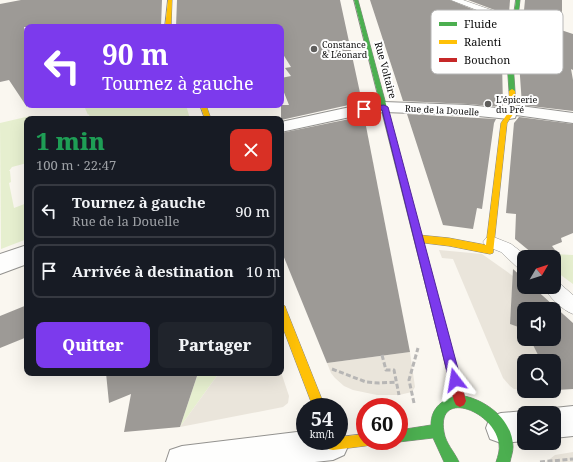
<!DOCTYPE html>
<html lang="fr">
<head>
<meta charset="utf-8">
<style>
	:root { --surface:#171b24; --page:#20242c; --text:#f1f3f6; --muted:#9ea1a6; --line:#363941; --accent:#7c3aed }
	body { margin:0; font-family:"Noto Serif",serif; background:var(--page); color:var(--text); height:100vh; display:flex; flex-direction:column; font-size:15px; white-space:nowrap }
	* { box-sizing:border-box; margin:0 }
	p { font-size:13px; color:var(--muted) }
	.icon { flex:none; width:22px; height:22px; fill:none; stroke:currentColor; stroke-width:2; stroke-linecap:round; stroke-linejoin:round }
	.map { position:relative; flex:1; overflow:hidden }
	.sheet { position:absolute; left:24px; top:116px; width:260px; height:260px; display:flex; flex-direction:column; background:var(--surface); border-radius:8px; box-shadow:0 4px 16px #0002 }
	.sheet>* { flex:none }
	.hud { position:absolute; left:24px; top:24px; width:260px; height:84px; border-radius:8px; box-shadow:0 4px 16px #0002; background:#7c3aed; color:#fff; overflow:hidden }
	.needle { width:26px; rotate:51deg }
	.fabs { position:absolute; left:517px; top:250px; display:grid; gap:8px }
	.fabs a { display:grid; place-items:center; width:44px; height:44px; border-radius:8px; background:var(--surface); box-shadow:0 4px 16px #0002; font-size:20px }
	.speed { position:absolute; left:296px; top:398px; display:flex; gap:8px; font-size:20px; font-weight:700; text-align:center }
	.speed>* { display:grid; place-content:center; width:52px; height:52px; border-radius:50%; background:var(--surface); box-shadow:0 4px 16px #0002; line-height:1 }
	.speed small { font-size:10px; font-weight:400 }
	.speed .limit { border:6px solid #d22; background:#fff; color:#111 }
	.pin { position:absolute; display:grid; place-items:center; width:34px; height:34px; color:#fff; margin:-17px; border-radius:8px; box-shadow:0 2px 6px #0006 }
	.me { position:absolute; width:44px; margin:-22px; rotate:346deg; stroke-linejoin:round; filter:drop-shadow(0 0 3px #0008) }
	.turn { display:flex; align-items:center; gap:14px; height:84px; padding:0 12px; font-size:18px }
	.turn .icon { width:52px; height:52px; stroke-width:2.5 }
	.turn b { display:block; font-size:28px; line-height:34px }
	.round { display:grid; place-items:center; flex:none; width:42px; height:42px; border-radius:8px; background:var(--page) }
	.overview { display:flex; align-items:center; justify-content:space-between; height:68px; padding:0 12px }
	h1 { font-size:24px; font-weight:800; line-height:30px; color:#1e9e55 }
	.action { display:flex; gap:8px; margin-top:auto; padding:8px 12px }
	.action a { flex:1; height:46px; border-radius:8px; background:var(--accent); color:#fff; font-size:16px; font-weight:800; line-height:46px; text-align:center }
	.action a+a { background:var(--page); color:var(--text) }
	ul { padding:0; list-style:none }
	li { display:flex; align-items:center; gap:12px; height:54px; margin:0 8px 6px; padding:0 4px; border:2px solid var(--line); border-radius:8px }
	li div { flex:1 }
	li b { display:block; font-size:15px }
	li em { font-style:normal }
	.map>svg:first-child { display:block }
	.green { fill:#e6efcf }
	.plaza { fill:#eae5db }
	.building { fill:#9d9a96 }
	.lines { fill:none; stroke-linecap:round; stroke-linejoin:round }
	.lane-casing { stroke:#93928f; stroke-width:1 }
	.street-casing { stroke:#93928f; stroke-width:2 }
	.fast-casing { stroke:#8a8885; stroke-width:1 }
	.slow-casing { stroke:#8a8885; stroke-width:1 }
	.jam-casing { stroke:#8a8885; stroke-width:1 }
	.path { stroke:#b7b6b5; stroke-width:3; stroke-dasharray:5 2.5; stroke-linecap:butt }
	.lane { fill:#fefefd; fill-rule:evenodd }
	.street { fill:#fefefd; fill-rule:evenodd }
	.fast { fill:#4caf50; fill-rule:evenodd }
	.slow { fill:#ffc107; fill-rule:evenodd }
	.jam { fill:#c62828; fill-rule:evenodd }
	.route { fill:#7c3aed; stroke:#51269a }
	.poi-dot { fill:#5f5e5c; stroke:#fff; stroke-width:1.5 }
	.labels { text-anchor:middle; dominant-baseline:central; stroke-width:4; stroke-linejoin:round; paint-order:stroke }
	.far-poi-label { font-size:9px; fill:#0c0c0c; stroke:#fff; text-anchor:start }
	.far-street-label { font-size:9px; fill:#0c0c0c; stroke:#fff }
	.street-label { font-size:10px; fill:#0c0c0c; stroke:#fff }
	.key { fill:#fff; stroke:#b6b6b6; stroke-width:1 }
	.key-label { font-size:11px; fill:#0c0c0c }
</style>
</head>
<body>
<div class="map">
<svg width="573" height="462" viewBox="0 0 573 462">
	<rect width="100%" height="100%" fill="#faf7f0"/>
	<g class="green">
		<polygon points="83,105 186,105 190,119 90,119 89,114 88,115 85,108 86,106"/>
		<polygon points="30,116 33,119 27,119 27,163 12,167 9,171 10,171 11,182 9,183 14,208 27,203 27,239 1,249 0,123"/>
		<polygon points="532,253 573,255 573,284 554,270 554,257 537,257"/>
		<polygon points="198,373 219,373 180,427"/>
	</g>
	<g class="plaza">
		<polygon points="439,250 482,254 513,276 510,324 524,327 524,339 530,339 541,361 524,361 524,390 514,389 510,386 503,378 453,259 442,258"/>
		<polygon points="410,352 415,387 412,392 399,395 377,395 353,390 344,386 335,378 331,373 327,363"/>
		<polygon points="281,372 289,396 288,403 283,407 180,427 219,373"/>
		<polygon points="573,452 573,462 546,462 555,455"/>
	</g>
	<g class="building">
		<polygon points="21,0 162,0 161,27 24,27 27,48 27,107 9,80 0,82 0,4"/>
		<polygon points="177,0 340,0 362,102 281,120 281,105 289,105 281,85 281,78 291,76 285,68 291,67 281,51 281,27 176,27"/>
		<polygon points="370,0 450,0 494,18 507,21 504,43 459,32 456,33 454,35 456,39 503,51 502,62 503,107 468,104 403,101"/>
		<polygon points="468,0 510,0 509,13 500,12"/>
		<polygon points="525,0 562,0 562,23 555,28 573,34 573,70 571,69 573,80 573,111 522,105 519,62"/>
		<polygon points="407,114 496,119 494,123 482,209 477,208 473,229 443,225"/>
		<polygon points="364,116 410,352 327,363 281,250 281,133"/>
		<polygon points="519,117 573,124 573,233 561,238 562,242 552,246 558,254 532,253 515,239 516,214 506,213 514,123"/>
		<polygon points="513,269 524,279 524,287 533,287 573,323 573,389 557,390 554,384 554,361 541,361 530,339 554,339 554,309 524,309 524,329 510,324"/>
		<polygon points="27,305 27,337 0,348 0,316"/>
		<polygon points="106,373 198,373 180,427 124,432 131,394 109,403"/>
	</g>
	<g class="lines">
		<g class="lane-casing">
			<g id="lane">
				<polygon points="451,0 463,0 500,13 519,17 520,19 516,22 495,17"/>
				<polygon points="459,33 515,47 517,49 512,52 456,38 455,36 456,34"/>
				<polygon points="491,236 511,244 528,257 524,257 524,270 518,268 501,252 486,246 483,242 486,238"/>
				<path d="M554 280 558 282 573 295V314C562 310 549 297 544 287H554Z"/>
			</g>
		</g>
		<g class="street-casing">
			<g id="street">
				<polygon points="384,102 468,105 506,109 507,107 513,105 573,113 573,123 516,115 515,118 509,119 468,115 384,112 364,114 281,132 281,122 364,104"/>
				<polygon points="27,245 27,264 0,274 0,254"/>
				<polygon points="573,406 573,436 554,438 554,413 543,412 554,408"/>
				<polygon points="524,411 530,413 524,413 524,441 501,443 490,439 486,428 490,417 501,413"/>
				<polygon points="305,431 305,441 339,441 339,431 344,433 349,444 344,455 333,460 315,462 166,462 170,450 182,446"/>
			</g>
		</g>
		<g class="fast-casing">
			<g id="fast">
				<polygon points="354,0 358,0 448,335 447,339 443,340 439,339 438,335"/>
				<polygon points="516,0 520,0 513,62 515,91 512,93 509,91 507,62"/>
				<path d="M459 395C484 398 513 419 513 447 513 452 511 457 510 462H496C498 456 500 450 499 444 495 411 436 388 444 432 446 444 454 451 459 462H444L433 438 399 442 396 441H399V430L431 425C431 407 443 399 459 395Z"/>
			</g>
		</g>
		<g class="slow-casing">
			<g id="slow">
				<polygon points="168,0 172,0 171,27 165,27"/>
				<polygon points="512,89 515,91 516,110 507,123 493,253 490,254 449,246 416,242 414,239 416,236 419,235 449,238 486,245 501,123 510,110 509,91"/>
				<polygon points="200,105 206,105 211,119 205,119"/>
				<polygon points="281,304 285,306 286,309 325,407 313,407 281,323"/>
				<polygon points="365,434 365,441 371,441 370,445 365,446 333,450 328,449 326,441 339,441 339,437"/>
			</g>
		</g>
		<g class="jam-casing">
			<polygon id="jam" points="443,330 447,331 448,335 466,401 464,405 460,407 456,405 454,401 438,335 439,331"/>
		</g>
		<g class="path">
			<polyline points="382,355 386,370 394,370 399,395"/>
			<polyline points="332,369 366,382 379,383 397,382"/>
			<polyline points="414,403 409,380 418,348"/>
			<polyline points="540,462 573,459"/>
		</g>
		<use href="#lane" class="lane"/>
		<use href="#street" class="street"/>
		<use href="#fast" class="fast"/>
		<use href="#slow" class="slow"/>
		<use href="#jam" class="jam"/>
	</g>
	<polygon class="route" points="384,105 388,107 461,380 459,384 455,386 451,384 449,380 382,110 364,111 361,109 364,107"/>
	<g class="poi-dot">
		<circle cx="314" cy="49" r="4"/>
		<circle cx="488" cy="104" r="4"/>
	</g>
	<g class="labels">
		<g class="far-poi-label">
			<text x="322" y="44">Constance<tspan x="322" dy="10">&amp; Léonard</tspan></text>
			<text x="496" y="99">L'épicerie<tspan x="496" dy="10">du Pré</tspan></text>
		</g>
		<g class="far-street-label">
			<text transform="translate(442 110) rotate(3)">Rue de la Douelle</text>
		</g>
		<g class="street-label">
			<text transform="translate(386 70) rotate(75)">Rue Voltaire</text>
		</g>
	</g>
	<rect x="431" y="10" width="132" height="64" rx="6" class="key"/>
	<rect x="439" y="22" width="18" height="4" fill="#4caf50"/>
	<rect x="439" y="40" width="18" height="4" fill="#ffc107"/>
	<rect x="439" y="58" width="18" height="4" fill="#c62828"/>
	<g class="key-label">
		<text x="464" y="28">Fluide</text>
		<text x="464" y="46">Ralenti</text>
		<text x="464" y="64">Bouchon</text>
	</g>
</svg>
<div class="fabs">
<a><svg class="needle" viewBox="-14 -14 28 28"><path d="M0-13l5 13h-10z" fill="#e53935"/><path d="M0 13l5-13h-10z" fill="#9ea1a6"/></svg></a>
<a><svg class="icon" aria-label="sound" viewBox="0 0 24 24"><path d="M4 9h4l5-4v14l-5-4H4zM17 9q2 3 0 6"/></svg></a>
<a><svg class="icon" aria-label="search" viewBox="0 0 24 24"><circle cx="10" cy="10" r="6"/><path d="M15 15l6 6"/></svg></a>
<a><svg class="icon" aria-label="layers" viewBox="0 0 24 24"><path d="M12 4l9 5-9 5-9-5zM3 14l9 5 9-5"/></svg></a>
</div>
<div class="speed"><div>54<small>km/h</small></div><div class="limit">60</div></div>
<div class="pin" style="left:364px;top:109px;background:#d93025"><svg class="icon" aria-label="arrive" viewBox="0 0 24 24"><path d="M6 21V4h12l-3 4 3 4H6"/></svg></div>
<svg class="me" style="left:455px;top:380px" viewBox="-20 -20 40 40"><path d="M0-17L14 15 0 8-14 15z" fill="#7c3aed" stroke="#fff" stroke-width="4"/></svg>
<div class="hud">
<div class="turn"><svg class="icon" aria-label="left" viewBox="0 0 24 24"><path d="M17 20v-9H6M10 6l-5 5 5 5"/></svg><div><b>90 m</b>Tournez à gauche</div></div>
</div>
<section class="sheet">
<div class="overview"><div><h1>1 min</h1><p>100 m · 22:47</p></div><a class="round" style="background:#d93025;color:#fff"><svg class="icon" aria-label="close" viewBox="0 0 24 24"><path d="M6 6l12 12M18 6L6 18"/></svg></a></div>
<ul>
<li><svg class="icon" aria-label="left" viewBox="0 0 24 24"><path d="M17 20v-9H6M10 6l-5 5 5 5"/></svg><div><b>Tournez à gauche</b><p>Rue de la Douelle</p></div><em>90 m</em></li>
<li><svg class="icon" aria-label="arrive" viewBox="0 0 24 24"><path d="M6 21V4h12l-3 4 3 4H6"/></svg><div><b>Arrivée à destination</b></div><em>10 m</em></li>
</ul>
<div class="action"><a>Quitter</a><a>Partager</a></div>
</section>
</div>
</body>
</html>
